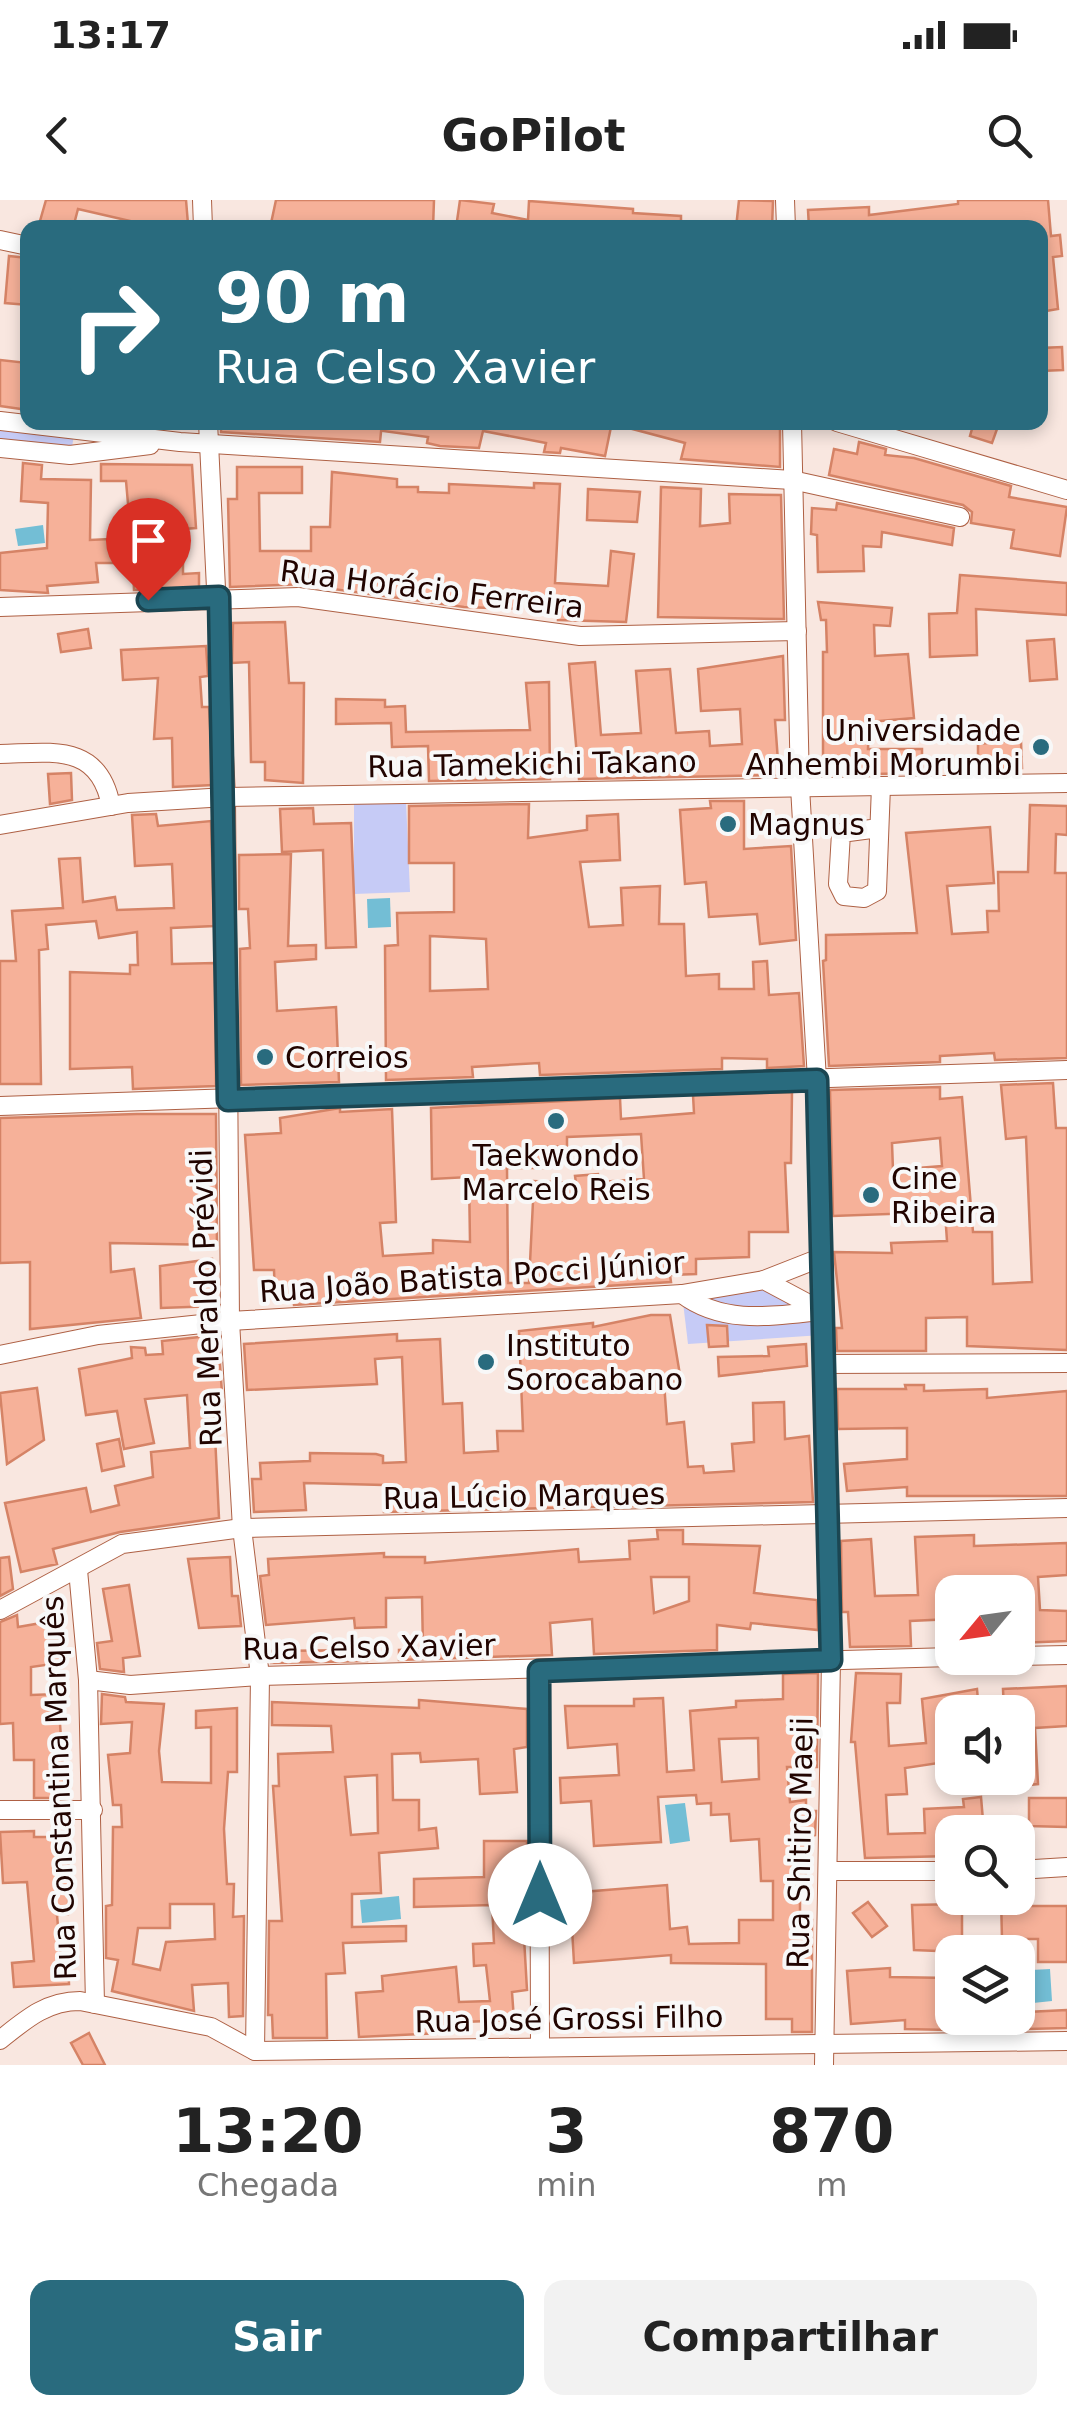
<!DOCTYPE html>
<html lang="pt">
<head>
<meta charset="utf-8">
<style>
	:root { --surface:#fff; --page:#f2f2f2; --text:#222; --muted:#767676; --accent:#296b7e }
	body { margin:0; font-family:"DejaVu Sans",sans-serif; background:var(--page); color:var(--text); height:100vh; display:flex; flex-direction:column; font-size:38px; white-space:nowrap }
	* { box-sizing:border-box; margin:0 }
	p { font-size:32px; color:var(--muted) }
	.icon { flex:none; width:55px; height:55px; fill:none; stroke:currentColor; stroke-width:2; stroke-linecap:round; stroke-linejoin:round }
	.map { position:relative; height:1865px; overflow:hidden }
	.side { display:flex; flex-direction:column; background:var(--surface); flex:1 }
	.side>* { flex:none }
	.top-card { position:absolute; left:20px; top:20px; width:1028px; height:210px; border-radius:20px; box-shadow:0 5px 15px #0003; background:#296b7e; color:#fff; overflow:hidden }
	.needle { width:65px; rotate:241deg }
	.buttons { position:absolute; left:935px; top:1375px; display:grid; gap:20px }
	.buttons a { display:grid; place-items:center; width:100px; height:100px; border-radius:20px; background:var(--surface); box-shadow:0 5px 15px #0003; font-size:50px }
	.pin { position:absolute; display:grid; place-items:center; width:85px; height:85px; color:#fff; margin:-102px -42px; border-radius:50% 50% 50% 0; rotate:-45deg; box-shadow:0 0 10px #0007 }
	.pin .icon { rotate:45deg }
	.me { position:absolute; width:110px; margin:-55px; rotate:0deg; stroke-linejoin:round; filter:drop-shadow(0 0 8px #0008) }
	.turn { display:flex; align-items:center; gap:35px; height:210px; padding:0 30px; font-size:45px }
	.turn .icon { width:130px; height:130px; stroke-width:2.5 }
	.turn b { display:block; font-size:70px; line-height:85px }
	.eta { display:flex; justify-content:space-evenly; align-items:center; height:170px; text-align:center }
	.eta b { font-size:60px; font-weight:700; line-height:70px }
	.primary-button { display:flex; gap:20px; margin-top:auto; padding:20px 30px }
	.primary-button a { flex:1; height:115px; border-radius:20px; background:var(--accent); color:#fff; font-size:40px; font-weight:700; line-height:115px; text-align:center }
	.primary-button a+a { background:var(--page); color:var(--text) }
	.status { display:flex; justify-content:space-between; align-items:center; height:70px; padding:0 50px; background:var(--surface); direction:ltr }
	.status svg { height:28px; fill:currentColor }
	header { display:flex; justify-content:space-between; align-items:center; height:130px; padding:0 30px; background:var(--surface); font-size:45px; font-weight:700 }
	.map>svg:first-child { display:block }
	.green { fill:#c6cbf6 }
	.water { fill:#73bed5 }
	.building { fill:#f6b199; stroke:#d58366; stroke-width:2.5; fill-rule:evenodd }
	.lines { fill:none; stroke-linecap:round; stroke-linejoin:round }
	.minor-casing { stroke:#ae6044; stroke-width:20 }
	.minor { stroke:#fff; stroke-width:18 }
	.route-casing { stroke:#1b4652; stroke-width:25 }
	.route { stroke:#296b7e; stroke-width:18 }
	.poi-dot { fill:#296b7e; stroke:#f8f8f8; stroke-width:4 }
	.labels { text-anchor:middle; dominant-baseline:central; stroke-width:8; stroke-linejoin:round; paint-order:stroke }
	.street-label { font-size:30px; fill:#210400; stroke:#f8f8f8 }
	.poi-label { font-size:30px; fill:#210400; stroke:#f8f8f8; text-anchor:start }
</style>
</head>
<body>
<div class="status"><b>13:17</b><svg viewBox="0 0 49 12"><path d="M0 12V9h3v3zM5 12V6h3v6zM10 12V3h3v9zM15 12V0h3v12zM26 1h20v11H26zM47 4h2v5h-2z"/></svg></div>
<header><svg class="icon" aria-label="back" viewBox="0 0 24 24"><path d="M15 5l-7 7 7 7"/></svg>GoPilot<svg class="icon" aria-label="search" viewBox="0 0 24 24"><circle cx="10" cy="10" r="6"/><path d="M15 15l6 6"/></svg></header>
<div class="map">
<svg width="1067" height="1865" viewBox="0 0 1067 1865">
	<rect width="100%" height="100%" fill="#f9e7e0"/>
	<g class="green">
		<polygon points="0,228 74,235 72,247 0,241"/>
		<polygon points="406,601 410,692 354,694 354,602"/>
		<polygon points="764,1080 822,1111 822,1135 688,1144 682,1094"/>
	</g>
	<g class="water">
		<polygon points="43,325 45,343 18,346 15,329"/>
		<polygon points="390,698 391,727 368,728 367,699"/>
		<polygon points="685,1603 690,1641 670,1644 665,1605"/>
		<polygon points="399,1696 401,1719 362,1723 360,1700"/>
		<polygon points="1050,1769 1052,1801 1033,1803 1031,1770"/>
	</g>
	<g class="building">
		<polygon points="46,0 186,0 188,24 143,24 78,9 73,28 38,28"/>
		<polygon points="276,0 434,0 433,28 270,28"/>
		<polygon points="460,0 494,4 492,13 528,20 529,1 633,9 633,13 681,16 681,28 456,28"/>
		<polygon points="739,0 773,1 772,28 736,28"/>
		<polygon points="958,0 1048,0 1051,36 1060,35 1062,56 1053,57 1058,109 1040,112 1040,28 809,28 808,10 869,7 869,15 958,4"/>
		<polygon points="9,56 28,58 28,105 5,103"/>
		<polygon points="1062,147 1063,170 1040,171 1040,148"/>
		<polygon points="0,160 28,163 28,210 0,206"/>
		<polygon points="221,222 382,222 380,242 221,232"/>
		<polygon points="384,222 612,222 605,256 561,248 560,253 544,252 546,243 483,231 479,248 440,246 427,243 428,237 383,231"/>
		<polygon points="626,222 780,222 780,267 681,259 685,243 625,227"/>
		<polygon points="974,222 997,229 992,243 970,236"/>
		<polygon points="859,242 886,249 885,255 914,258 1011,286 1009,297 1067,307 1060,356 1011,348 1014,330 971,323 972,312 963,305 829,275 834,249 857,254"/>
		<polygon points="23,263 42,265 41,279 91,280 90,340 131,338 126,281 101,281 101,264 192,265 196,328 183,329 183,374 199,373 199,388 134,390 133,363 96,363 98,382 47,386 48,393 0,390 0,353 47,348 48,303 21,301"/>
		<polygon points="237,267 302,267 302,293 259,293 260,351 311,351 311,327 330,327 332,272 397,279 397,287 418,287 418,292 449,293 449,284 534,288 534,283 560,284 555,383 608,386 611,351 634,354 626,422 558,420 559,398 520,396 519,409 464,407 333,389 333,383 230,387 228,299 237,299"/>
		<polygon points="661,287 701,289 700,326 730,323 729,294 781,295 784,419 658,417"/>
		<polygon points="588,289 640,292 637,322 587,320"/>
		<polygon points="837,303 954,328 952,345 882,332 881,347 863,346 864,371 818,372 817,335 811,334 812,308 836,310"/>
		<polygon points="960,375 1067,383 1067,415 976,409 977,455 930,457 929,414 957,413"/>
		<polygon points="818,402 892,408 890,426 874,425 875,456 908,454 914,518 869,522 868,549 922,549 922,573 823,575 823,452 827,452 826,420 821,420"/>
		<polygon points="285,422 289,483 304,483 303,583 265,580 265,562 251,562 249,462 232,463 233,423"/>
		<polygon points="88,429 91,448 61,452 58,434"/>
		<polygon points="1054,439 1057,479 1030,481 1027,441"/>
		<polygon points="206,446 208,476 200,477 202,507 209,507 213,585 173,587 172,538 154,539 158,478 123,480 121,450"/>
		<polygon points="783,456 785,520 775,520 779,575 579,579 569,464 595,462 601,535 641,533 636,471 670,469 676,533 709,531 710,546 742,544 740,509 701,511 698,469"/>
		<polygon points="549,482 550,579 429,581 428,546 392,547 391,523 336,524 336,499 385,500 385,507 405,506 406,532 530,530 526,483"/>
		<polygon points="1007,541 1021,541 1022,568 978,570 978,544"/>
		<polygon points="71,573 72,600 50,604 48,574"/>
		<polygon points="710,601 744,601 744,649 791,646 796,740 760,744 757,714 709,717 706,682 685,684 680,610 711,608"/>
		<path d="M529 604 528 638 587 630V616L618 614 620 660 580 662 589 727 623 725 621 688 660 686 659 724H684L686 776 719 774V789H754L753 762 767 761 769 795 799 793 804 866 767 868V859L722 858V869L540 875 539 863 472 867 473 877 386 880 385 746 398 745 397 713 454 712V663H409V606ZM430 736 486 739 488 789 430 791Z"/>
		<polygon points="1030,605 1067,606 1067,635 1056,634 1055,673 1067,673 1067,858 995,860 994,853 940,856 940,862 829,866 823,761 826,760 826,735 917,733 906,633 990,627 994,683 947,686 952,734 988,732 987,711 999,711 998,672 1028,672"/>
		<polygon points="313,608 314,624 351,623 356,747 326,748 323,650 282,652 280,609"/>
		<polygon points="156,614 158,626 211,621 214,726 171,728 172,764 215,763 216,886 133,889 132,867 70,869 70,772 130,774 130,765 138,765 137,732 99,738 96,721 46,725 48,749 39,750 41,884 0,884 0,761 16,761 12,711 63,708 59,659 80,658 83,702 115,697 117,710 174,708 172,664 135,666 132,615"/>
		<polygon points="291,654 288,746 316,745 316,759 275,762 277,811 336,807 339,882 241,885 240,749 250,748 248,709 239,709 239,655"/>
		<path d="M1053 883 1056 928H1067V1150L967 1146V1117L926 1118V1151H837L836 1128H842L834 1052 892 1053 891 1043 947 1041 945 1012 833 1016 830 890 940 887V899L962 897 973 1032H992L993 1084 1032 1082 1026 937 1006 939 1001 885ZM940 938 942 966 893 970 892 943Z"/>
		<path d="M792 892 791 963H785L788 1032H749V1057L696 1059V1074L670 1075 671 1082 294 1105 293 1096 275 1097 274 1070H254L245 935 281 933 280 918 340 908V912L392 909 396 1022 380 1023 383 1056 433 1053V1040L470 1042 469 977 432 979 431 908 620 898 621 919 694 913 693 895ZM641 934 644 979 599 982 598 974 575 976 576 983 534 981 529 1083H508L507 968H546V947L567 946V937Z"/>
		<polygon points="137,914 216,914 217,1045 110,1043 111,1072 134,1069 141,1118 30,1129 30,1062 0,1063 0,918"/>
		<polygon points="212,1059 216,1106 161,1108 160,1066"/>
		<polygon points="651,1115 670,1115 681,1181 664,1182 667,1224 684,1222 688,1267 703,1266 704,1273 734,1271 732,1244 754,1242 753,1203 784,1202 785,1239 809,1236 813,1302 384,1312 384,1285 304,1283 306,1310 254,1312 252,1279 261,1279 260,1263 310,1261 310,1253 376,1254 383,1256 383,1263 406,1262 402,1157 375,1159 377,1184 247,1190 244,1144 397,1134 397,1141 440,1139 443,1204 462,1203 464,1253 498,1251 497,1231 523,1231 519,1131 593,1123 593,1127"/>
		<polygon points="707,1125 727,1126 728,1146 709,1147"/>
		<polygon points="218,1135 222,1193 213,1194 219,1318 120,1332 53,1349 57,1364 21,1372 5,1303 86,1288 91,1312 119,1305 115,1286 153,1277 151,1252 190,1248 187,1195 145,1199 154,1243 124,1249 117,1211 86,1215 79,1169 132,1158 131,1147 145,1148 146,1155 163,1154 162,1141"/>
		<polygon points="806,1144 807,1166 719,1176 718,1157 769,1156 768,1147"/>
		<polygon points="905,1185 924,1185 924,1191 987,1189 987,1198 1067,1191 1067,1296 907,1296 907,1287 847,1291 844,1264 907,1259 907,1228 838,1229 837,1189 906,1189"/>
		<polygon points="37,1188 44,1240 7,1264 0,1193"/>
		<polygon points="119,1239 124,1266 102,1271 97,1244"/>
		<path d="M657 1330H683V1344L760 1346 754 1393 817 1400 818 1430 751 1423 750 1429 717 1425V1450L594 1454 592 1419 550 1423 552 1455 399 1460V1450L423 1449 422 1397 386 1398V1427L355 1428 354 1418 266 1425 260 1376 269 1375 268 1359 384 1353V1357H425V1363L578 1349 579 1362 630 1359 629 1341 658 1339ZM651 1377H689V1401L654 1413Z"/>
		<polygon points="974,1335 974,1346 1067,1343 1067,1375 1038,1377 1040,1410 1067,1411 1067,1441 1018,1443 1018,1378 976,1383 976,1392 952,1392 952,1419 910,1421 911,1446 850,1447 848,1412 842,1412 841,1341 871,1339 875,1396 918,1395 915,1337"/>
		<polygon points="9,1357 13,1389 0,1396 0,1358"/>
		<polygon points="230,1357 232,1396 238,1396 241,1426 199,1428 188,1359"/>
		<polygon points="129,1385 140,1456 123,1458 124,1472 100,1469 97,1443 112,1441 103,1389"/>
		<polygon points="17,1415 18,1427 47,1422 50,1440 62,1439 66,1462 31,1467 31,1495 58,1494 65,1598 34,1598 34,1560 14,1560 13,1523 0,1524 0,1422"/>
		<polygon points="367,1450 367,1461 271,1463 270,1455 270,1451"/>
		<path d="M818 1473 817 1567H787L790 1602 806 1600V1611H816L815 1635 805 1636 806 1680H800V1720H812V1832H792V1819H766V1764L671 1763V1755L574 1763 570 1693 667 1685 670 1729 687 1727 689 1744 739 1743V1720H773V1681H761L759 1639 731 1641 729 1614 711 1615V1603L697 1604 696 1595 658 1597 661 1642 594 1646 591 1601 561 1603 560 1578 619 1575 617 1544 568 1548 565 1506H634V1499L663 1498 667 1572 694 1570 690 1511 736 1507V1501L783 1499V1474ZM758 1538 759 1579 722 1582 719 1539Z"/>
		<polygon points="856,1473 901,1474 900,1503 887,1503 889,1546 926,1543 922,1499 977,1489 979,1512 952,1512 952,1561 905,1568 907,1594 886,1595 888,1634 925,1633 924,1609 964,1607 963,1599 981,1597 984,1632 952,1632 952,1656 865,1658 855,1542 851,1542"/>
		<polygon points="1067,1486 1067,1526 1035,1528 1038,1584 1018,1586 1018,1512 1004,1512 1003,1489"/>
		<path d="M102 1494 125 1497 126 1502 164 1504 159 1551 162 1582 211 1583V1527L196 1528V1511L237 1508V1572H228L224 1629 227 1684H234L233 1717 244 1716 243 1816 229 1817 228 1783 192 1785 194 1811 112 1791 118 1760 106 1758V1706L112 1705 113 1627H122L121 1605H113L108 1555 130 1553 132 1522 101 1524ZM170 1704H214L215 1739 166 1742 160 1770 133 1764 138 1728H170Z"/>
		<path d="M419 1500 527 1509V1547L514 1549 517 1592 480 1594 478 1559 421 1562 420 1553 392 1554 393 1600H419V1630L436 1628 438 1648 379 1653 381 1693 352 1694V1727L406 1726V1741L343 1743 345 1773 326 1774 327 1838H273L272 1815H268L269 1721H282L273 1586H279L278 1554 333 1552 331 1526 272 1525V1502L419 1508ZM377 1575 378 1633 351 1635 345 1577Z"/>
		<polygon points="1029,1598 1067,1598 1067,1627 1029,1626"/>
		<polygon points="34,1631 34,1637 69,1637 68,1714 57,1715 61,1760 68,1759 69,1784 14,1787 12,1763 34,1761 27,1682 3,1683 0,1632"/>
		<polygon points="484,1641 527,1641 527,1668 516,1668 517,1703 527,1703 527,1720 523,1720 527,1790 512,1792 514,1820 461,1822 462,1832 359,1837 356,1793 383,1791 382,1776 456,1767 459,1802 490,1801 486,1765 474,1766 473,1744 494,1743 492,1705 414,1707 414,1679 484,1677"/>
		<polygon points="1001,1698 1027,1698 1028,1706 1067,1706 1067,1762 1038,1762 1038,1739 1002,1739"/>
		<polygon points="868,1702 887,1726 872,1737 853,1713"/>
		<polygon points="962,1704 962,1752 914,1750 912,1705"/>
		<polygon points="890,1768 890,1777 950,1778 949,1830 905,1829 905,1820 851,1824 847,1771"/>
		<polygon points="1067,1810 1067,1828 1028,1829 1027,1812"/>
		<polygon points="89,1833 105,1865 83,1865 71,1843"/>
	</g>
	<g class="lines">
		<g class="minor-casing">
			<g id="minor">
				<polyline points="202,0 203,28"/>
				<polyline points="785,0 786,28"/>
				<polyline points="0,40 28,46"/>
				<polyline points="0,221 180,242 792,280 960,317"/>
				<polyline points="208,222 226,597 230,1121 242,1328 260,1476 255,1851"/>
				<polyline points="792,222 800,587 817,880 831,1459 824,1865"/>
				<polyline points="837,222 1067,290"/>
				<polyline points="0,248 70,255 150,245"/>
				<polyline points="0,407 298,397 580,436 797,431"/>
				<path d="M0 554C51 553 99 542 111 606"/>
				<polyline points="0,625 128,603 226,597 1067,583"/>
				<polyline points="879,628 841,633 838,684 844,696 864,698 877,691 881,586"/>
				<polyline points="0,906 1067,870"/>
				<polyline points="764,1080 820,1058"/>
				<path d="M682 1094C723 1125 773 1116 821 1111"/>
				<polyline points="0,1155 98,1135 230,1121 682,1094 764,1080 822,1111"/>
				<polyline points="823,1164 1067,1163"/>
				<polyline points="78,1370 88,1480 95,1804"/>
				<polyline points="0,1410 122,1344 242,1328 1067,1308"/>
				<polyline points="1018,1456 1067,1455"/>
				<polyline points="539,1471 540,1844"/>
				<polyline points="88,1480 130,1485 260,1476 952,1457"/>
				<polyline points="0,1610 93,1610"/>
				<polyline points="1018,1670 1067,1667"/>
				<polyline points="829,1671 952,1671"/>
				<path d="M0 1840C25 1820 46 1801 80 1801L211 1827 255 1851 1067 1841"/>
			</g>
		</g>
		<use href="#minor" class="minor"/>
	</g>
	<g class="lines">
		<g class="route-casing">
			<polyline id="route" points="148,400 219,397 228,900 817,880 831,1460 539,1471 540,1695"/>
		</g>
		<use href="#route" class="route"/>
	</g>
	<g class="poi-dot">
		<circle cx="1041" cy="547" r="10"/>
		<circle cx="728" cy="624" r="10"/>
		<circle cx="265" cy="857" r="10"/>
		<circle cx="556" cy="921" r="10"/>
		<circle cx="871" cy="995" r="10"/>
		<circle cx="486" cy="1162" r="10"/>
	</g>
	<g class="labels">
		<g class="street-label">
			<text transform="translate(432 389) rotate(7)">Rua Horácio Ferreira</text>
			<text transform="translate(532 564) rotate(-1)">Rua Tamekichi Takano</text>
			<text transform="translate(472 1077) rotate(-4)">Rua João Batista Pocci Júnior</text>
			<text transform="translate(206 1098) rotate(-92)">Rua Meraldo Prévidi</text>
			<text transform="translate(524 1296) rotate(-1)">Rua Lúcio Marques</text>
			<text transform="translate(369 1447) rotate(-1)">Rua Celso Xavier</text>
			<text transform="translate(59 1588) rotate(-92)">Rua Constantina Marquês</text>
			<text transform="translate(800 1643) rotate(-89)">Rua Shitiro Maeji</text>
			<text transform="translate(569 1819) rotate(-1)">Rua José Grossi Filho</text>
		</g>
		<g class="poi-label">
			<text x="1021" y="530" text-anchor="end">Universidade<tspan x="1021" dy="34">Anhembi Morumbi</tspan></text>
			<text x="748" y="624">Magnus</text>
			<text x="285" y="857">Correios</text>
			<text x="556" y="955" text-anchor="middle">Taekwondo<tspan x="556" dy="34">Marcelo Reis</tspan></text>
			<text x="891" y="978">Cine<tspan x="891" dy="34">Ribeira</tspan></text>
			<text x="506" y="1145">Instituto<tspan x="506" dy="34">Sorocabano</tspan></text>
		</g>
	</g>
</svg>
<div class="buttons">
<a><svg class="needle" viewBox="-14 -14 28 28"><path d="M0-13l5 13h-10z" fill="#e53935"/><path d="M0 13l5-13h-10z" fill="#767676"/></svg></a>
<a><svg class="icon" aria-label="sound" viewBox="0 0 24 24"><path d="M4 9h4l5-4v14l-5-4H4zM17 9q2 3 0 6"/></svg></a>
<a><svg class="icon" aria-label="search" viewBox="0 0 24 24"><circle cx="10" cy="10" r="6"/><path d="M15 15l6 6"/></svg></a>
<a><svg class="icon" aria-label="layers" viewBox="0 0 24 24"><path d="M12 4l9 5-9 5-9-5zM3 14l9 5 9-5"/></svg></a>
</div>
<div class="pin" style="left:148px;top:400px;background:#d93025"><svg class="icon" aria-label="arrive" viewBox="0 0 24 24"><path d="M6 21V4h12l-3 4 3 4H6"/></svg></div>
<svg class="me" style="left:540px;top:1695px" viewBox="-20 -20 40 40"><circle r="19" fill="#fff"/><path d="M0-13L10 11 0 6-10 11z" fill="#296b7e"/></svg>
<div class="top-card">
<div class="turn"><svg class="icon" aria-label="right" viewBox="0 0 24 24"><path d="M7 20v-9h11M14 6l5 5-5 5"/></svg><div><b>90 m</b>Rua Celso Xavier</div></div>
</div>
</div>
<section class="side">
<div class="eta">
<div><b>13:20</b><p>Chegada</p></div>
<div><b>3</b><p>min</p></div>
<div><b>870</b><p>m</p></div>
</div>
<div class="primary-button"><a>Sair</a><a>Compartilhar</a></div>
</section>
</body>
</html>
